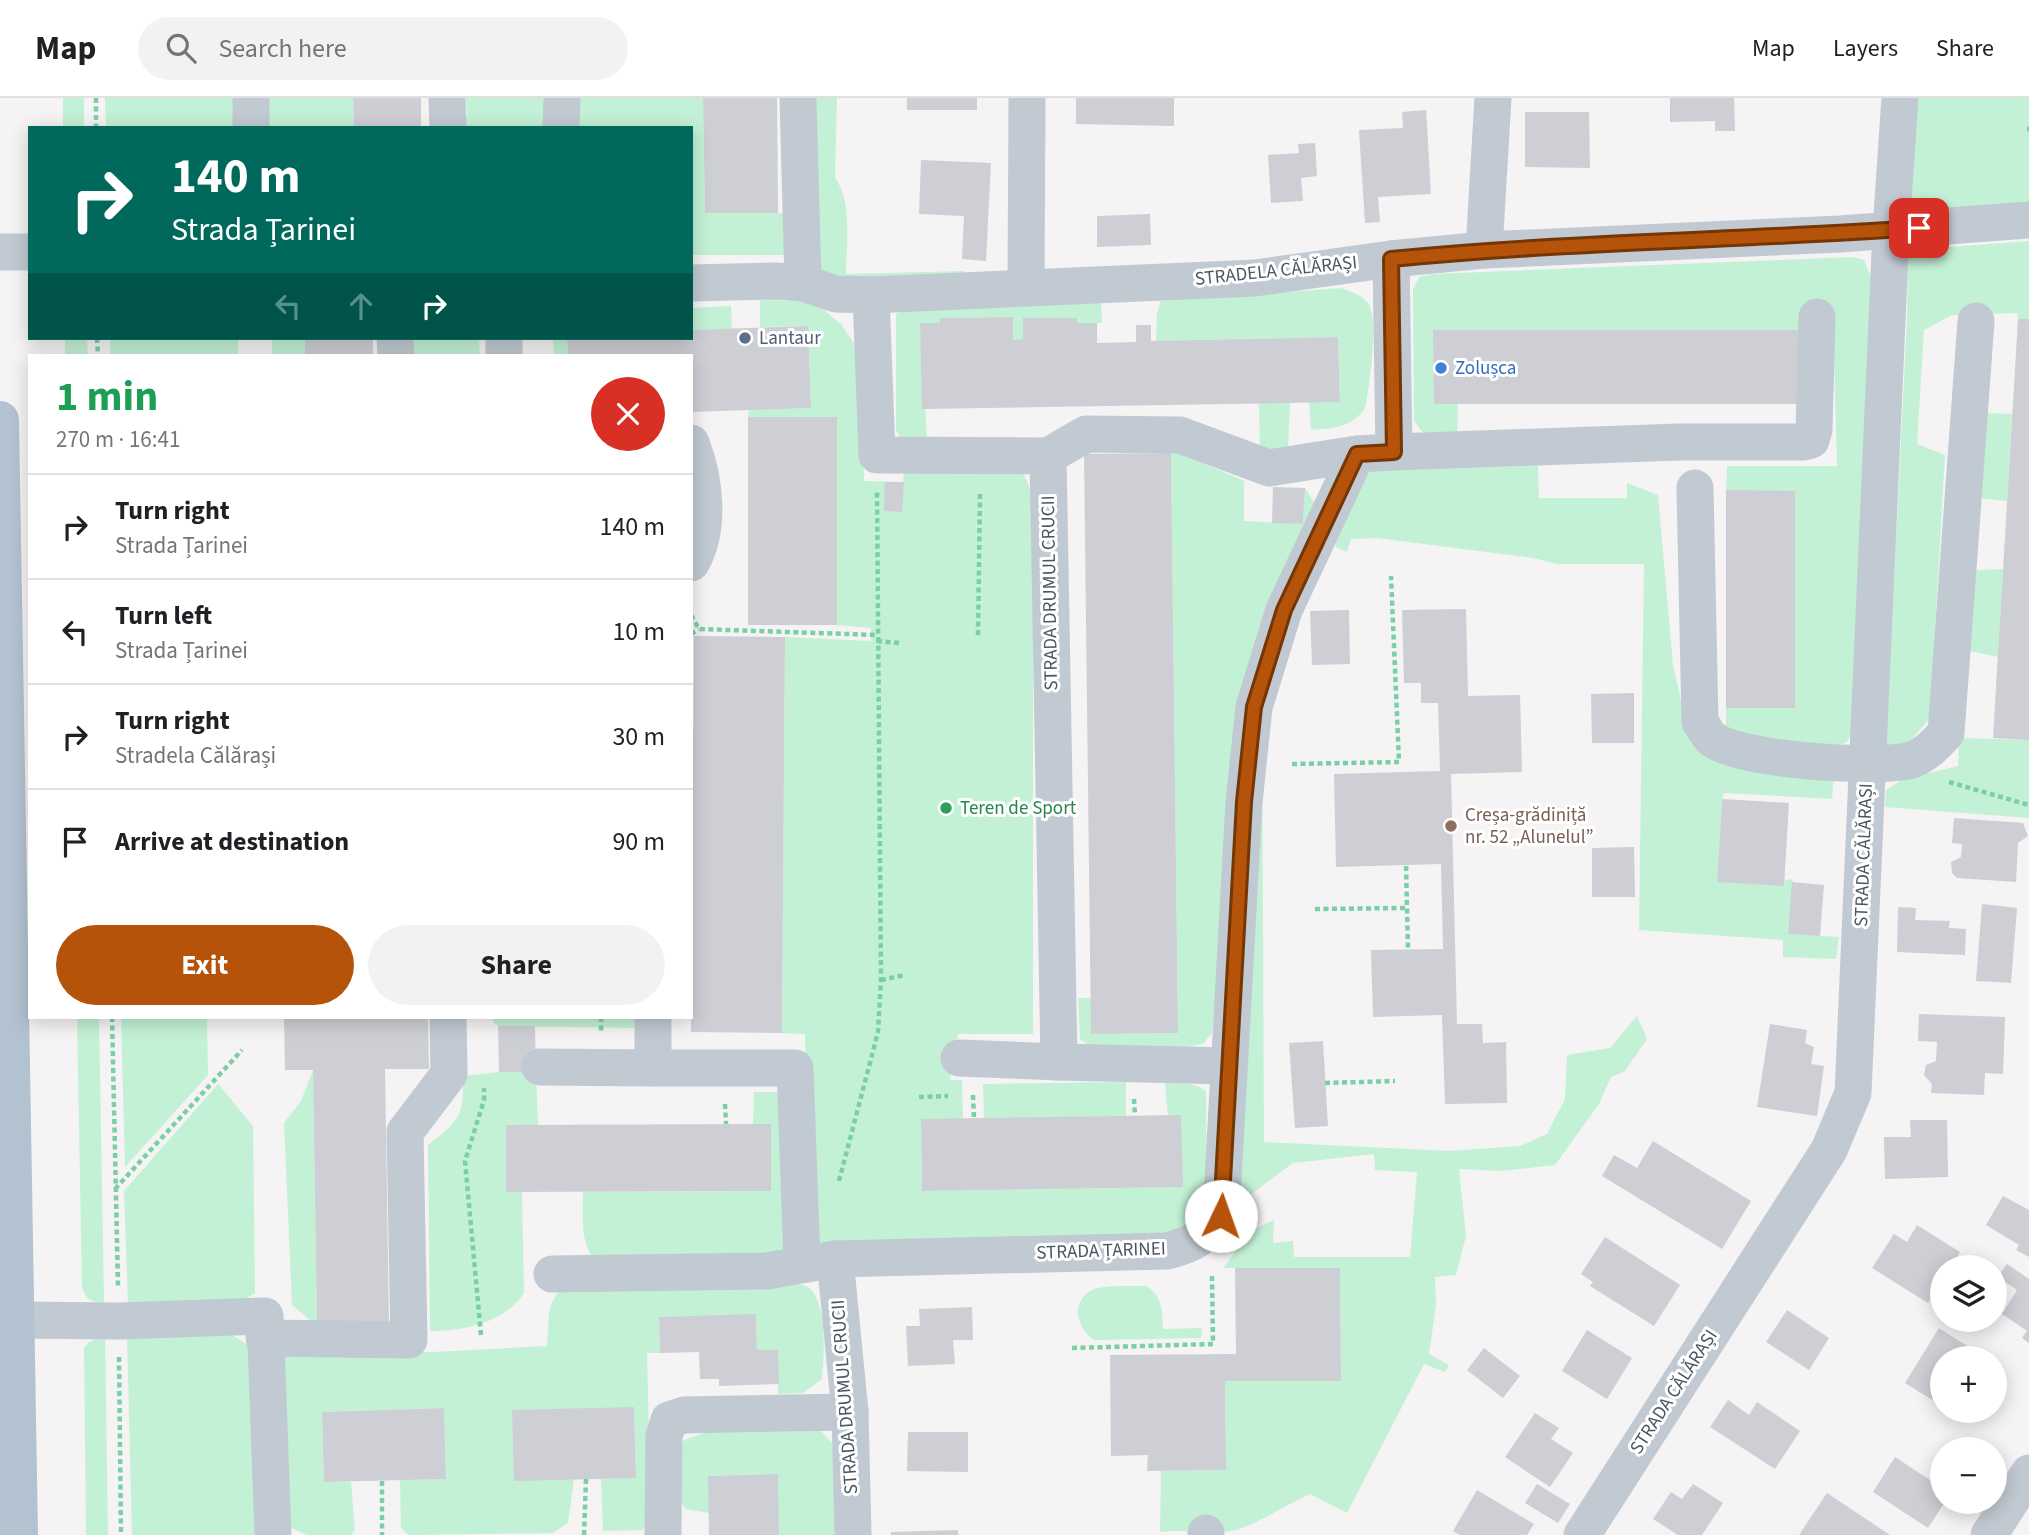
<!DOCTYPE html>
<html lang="en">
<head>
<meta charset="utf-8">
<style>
	:root { --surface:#fff; --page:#f2f2f2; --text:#202124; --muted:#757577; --line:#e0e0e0; --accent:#b45309 }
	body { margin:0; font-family:"Source Sans 3",sans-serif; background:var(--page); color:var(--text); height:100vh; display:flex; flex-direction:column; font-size:26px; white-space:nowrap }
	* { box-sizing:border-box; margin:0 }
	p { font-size:23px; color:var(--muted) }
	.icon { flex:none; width:38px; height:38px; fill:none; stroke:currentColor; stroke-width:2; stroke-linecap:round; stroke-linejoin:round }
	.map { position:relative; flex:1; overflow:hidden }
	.details { position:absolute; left:28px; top:256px; width:665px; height:665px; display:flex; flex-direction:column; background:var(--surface); border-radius:0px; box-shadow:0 4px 18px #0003 }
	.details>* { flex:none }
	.top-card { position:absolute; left:28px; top:28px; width:665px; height:214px; border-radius:0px; box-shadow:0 4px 18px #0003; background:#00695c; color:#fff; overflow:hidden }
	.fabs { position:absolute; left:1930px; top:1157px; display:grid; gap:14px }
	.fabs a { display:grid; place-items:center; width:77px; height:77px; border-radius:50%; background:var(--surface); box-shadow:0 4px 18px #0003; font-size:35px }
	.pin { position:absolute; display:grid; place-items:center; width:60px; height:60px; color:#fff; margin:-30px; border-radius:14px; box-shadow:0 4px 10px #0006 }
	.me { position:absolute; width:77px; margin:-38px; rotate:3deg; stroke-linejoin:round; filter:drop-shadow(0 0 5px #0008) }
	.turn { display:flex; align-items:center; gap:24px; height:147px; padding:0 28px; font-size:32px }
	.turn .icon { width:91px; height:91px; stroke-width:2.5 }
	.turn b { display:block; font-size:49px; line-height:60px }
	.lanes { display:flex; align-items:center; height:66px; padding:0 28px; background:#0003; justify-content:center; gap:35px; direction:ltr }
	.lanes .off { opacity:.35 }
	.round { display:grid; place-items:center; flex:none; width:74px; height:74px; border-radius:37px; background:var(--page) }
	.head { display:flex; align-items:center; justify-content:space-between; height:119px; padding:0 28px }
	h1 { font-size:42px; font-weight:700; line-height:52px; color:#1e9e55 }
	.action { display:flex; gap:14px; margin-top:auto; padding:14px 28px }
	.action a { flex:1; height:80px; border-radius:42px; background:var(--accent); color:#fff; font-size:28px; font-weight:700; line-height:80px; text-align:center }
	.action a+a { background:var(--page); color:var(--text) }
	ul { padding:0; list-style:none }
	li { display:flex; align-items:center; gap:21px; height:105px; padding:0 28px; border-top:2px solid var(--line) }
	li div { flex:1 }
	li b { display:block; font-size:26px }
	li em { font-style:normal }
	header { display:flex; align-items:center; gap:42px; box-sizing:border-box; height:98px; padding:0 35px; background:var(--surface); border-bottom:2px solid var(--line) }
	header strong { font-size:33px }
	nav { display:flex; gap:38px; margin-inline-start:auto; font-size:24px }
	.search { width:490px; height:63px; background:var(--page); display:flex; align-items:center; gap:18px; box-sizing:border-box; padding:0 24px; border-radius:38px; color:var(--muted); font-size:26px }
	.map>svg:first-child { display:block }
	.green { fill:#c3f1d5 }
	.building { fill:#cdcfd5 }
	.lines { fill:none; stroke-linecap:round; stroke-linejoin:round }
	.path { stroke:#7ad0a6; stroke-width:4.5; stroke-dasharray:5 3.5; stroke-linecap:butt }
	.minor { stroke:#c1cad2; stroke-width:37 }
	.major { stroke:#b3c2d1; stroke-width:38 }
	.route-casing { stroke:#753606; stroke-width:18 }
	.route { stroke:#b45309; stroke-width:12 }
	.service-dot { fill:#5c6f8a; stroke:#fff; stroke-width:2.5 }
	.shop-dot { fill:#3f7fe0; stroke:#fff; stroke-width:2.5 }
	.leisure-dot { fill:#2e9e5b; stroke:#fff; stroke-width:2.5 }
	.education-dot { fill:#8d6e63; stroke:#fff; stroke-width:2.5 }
	.labels { text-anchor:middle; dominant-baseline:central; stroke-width:6; stroke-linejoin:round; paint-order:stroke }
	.street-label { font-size:19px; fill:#4a5661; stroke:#fff }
	.service-label { font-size:19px; fill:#4e5e75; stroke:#fff; text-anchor:start }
	.shop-label { font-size:19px; fill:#366cbe; stroke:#fff; text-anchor:start }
	.leisure-label { font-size:19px; fill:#27864d; stroke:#fff; text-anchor:start }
	.education-label { font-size:19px; fill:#785e54; stroke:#fff; text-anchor:start }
</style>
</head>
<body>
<header>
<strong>Map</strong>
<div class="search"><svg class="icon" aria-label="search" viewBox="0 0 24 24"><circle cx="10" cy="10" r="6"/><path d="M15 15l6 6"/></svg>Search here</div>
<nav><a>Map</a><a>Layers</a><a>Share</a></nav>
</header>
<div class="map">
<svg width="2029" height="1437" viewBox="0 0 2029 1437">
	<rect width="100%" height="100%" fill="#f5f3f3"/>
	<g class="green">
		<rect x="63" y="0" width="21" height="30"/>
		<polygon points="105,0 234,0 235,30 106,30"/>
		<polygon points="264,0 353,0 354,30 264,30"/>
		<polygon points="466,0 552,0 551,30 464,30 463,22 467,17"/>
		<polygon points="572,0 703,0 705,115 794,115 785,157 691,157 691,30 572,30"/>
		<path d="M816 0H837L835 80C853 104 846 147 846 176L964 173 963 178 830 183 817 171Z"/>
		<polygon points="1913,0 2029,0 2029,110 1921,112 1914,103 1910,91"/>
		<polygon points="2029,143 2029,221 2018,221 2017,215 1952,217 1924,232 1917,346 1945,357 1930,620 1906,648 1886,647 1907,221 1908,152"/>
		<path d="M1853 159 1864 162 1871 179 1851 636 1847 644 1838 648 1754 642 1718 627 1726 626V610L1795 393 1726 395 1727 368H1837L1833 219 1803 232 1435 306H1458L1457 339C1435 340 1426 343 1414 322L1413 192 1419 179 1432 176Z"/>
		<path d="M1341 190C1351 194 1363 197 1369 207 1379 223 1369 291 1365 310 1352 330 1333 330 1311 332L1309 304H1340L1338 239 1156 243 1157 215 1161 203Z"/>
		<polygon points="1101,201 1102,225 1077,225 1077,220 1023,220 1023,241 1013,242 1012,219 940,220 940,225 920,225 927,339 900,340 896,332 896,216 902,213"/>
		<path d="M760 202 804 203 824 212 841 226 853 244 862 265 864 383 903 384 904 372 1023 375 1029 388 1033 407V936H958L950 982H962L963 1021 921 1022 922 1093 1182 1089 1181 1018H1168L1165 985C1179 986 1195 984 1206 993L1207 1115 1172 1138 819 1149 808 1117 805 936 782 935 785 539 871 543V530L837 527V320L748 319 749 312 811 310 808 228 760 229Z"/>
		<polygon points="731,208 732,231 691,232 691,210"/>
		<polygon points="65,240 87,240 88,257 65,257"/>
		<rect x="110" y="240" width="128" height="17"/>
		<rect x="272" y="240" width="33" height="17"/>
		<polygon points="413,240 479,240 480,257 414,257"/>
		<polygon points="553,240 559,242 567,240 568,257 554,257"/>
		<polygon points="1259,305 1290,305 1288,351 1260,351"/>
		<polygon points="1984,315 2012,316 2007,403 1979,400"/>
		<polygon points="1178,354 1244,383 1244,423 1303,426 1305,390 1315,406 1232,746 1212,935 1203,946 1169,952 1091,949 1080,941 1078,900 1091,900 1092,936 1178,935 1171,355"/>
		<polygon points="1538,368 1539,400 1627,400 1627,385 1658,397 1673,567 1687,630 1834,675 1832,701 1724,695 1722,701 1717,783 1784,788 1785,782 1793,781 1788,836 1839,839 1836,861 1783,859 1783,842 1639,832 1644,466 1557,466 1533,460 1377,440 1351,441 1347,454 1336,449 1333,441 1368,373"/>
		<polygon points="2003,471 1998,559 1970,553 1971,476 1978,472"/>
		<path d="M1262 623 1264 1044 1449 1053 1520 1048 1547 1036 1565 1001 1567 957 1610 950 1637 918 1647 941 1625 973 1611 979 1599 1006 1555 1067 1502 1073 1459 1071 1466 1138 1456 1177 1435 1179 1436 1207 1429 1256 1449 1267 1445 1274 1424 1266 1347 1415 1310 1396C1288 1406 1258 1425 1236 1432 1212 1437 1185 1431 1160 1434L1161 1373 1226 1372 1225 1283 1341 1282 1340 1170H1223C1238 1150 1250 1130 1274 1122L1273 1145 1293 1143 1294 1159H1410L1417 1074 1375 1072 1374 1056 1293 1065 1236 1107Z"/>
		<polygon points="1959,640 2029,642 2029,720 1885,709 1886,692 1903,681 1958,668"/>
		<path d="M77 919H99L104 1204C90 1204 86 1202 82 1189Z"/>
		<polygon points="121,919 207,919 208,977 125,1069"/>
		<polygon points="494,919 639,919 639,930 498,928 493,924"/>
		<polygon points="313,972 317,1228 292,1207 284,1025 301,1003"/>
		<path d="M499 974H536L538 1027 506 1028V1094H522L524 1195C505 1225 463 1233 430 1233L428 1047C459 1022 464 1020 463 978Z"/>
		<polygon points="1126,984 1126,1018 984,1021 983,986"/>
		<polygon points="218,986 253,1028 255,1195 240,1205 128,1205 124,1093"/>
		<path d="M754 994H775L779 996 786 1146 781 1156 595 1162C579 1143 583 1118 583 1094L771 1093V1026H753Z"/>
		<path d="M783 1184C793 1185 807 1185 813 1194 827 1214 824 1257 822 1281L803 1295 778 1296V1252H757L756 1217 659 1219 660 1255H647L651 1422 642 1432 603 1433 601 1381 636 1379 634 1309 574 1381 568 1425 553 1435 409 1437 401 1430 400 1382 446 1381 444 1310 322 1314 324 1384H351L355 1432 351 1437H308L286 1428 284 1253 432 1254 547 1248C550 1222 544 1207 565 1187Z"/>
		<path d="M1114 1188H1147C1163 1200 1162 1212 1163 1231L1202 1230 1201 1240 1094 1242C1078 1231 1070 1206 1090 1193 1096 1189 1107 1189 1114 1188Z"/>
		<polygon points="213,1232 234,1238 256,1252 261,1437 132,1437 127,1235"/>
		<polygon points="105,1235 108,1437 86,1437 84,1250 89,1244"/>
		<polygon points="821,1333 831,1344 836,1356 839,1437 779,1437 777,1376 709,1378 709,1415 685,1411 677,1395 677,1354 684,1342 704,1335"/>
	</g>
	<g class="building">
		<polygon points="353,0 421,0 421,30 354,30"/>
		<polygon points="703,0 777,0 778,115 705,115"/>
		<rect x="907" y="0" width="70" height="12"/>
		<polygon points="1076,0 1174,0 1174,28 1076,26"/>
		<polygon points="1670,0 1734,0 1735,33 1715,33 1715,23 1670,24"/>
		<polygon points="1426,12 1431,96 1378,99 1380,124 1365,125 1359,32 1403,30 1402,14"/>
		<polygon points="1525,14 1589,14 1590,70 1525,69"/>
		<polygon points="1315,45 1317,78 1301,80 1303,103 1271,105 1268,57 1299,55 1298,46"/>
		<polygon points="921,62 991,65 986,163 962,161 964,118 919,116"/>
		<polygon points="1150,116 1151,147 1097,149 1097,118"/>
		<polygon points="1013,219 1013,242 1023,241 1023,220 1077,220 1077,225 1097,225 1097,245 1136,244 1136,227 1151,227 1151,243 1338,239 1340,304 922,311 920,225 940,225 940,220"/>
		<polygon points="2018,221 2029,221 2029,642 1993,640"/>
		<polygon points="808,228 811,310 691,314 691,257 568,257 567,240 691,240 691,232"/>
		<polygon points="1433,232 1803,232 1803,306 1434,306"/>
		<rect x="305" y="240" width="68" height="17"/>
		<rect x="748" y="319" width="89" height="208"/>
		<polygon points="1171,355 1178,935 1091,936 1084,356"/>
		<polygon points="885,384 904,384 902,414 884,413"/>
		<polygon points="1273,389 1305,390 1303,426 1272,425"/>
		<polygon points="1726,392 1795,393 1795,610 1726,610"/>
		<polygon points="1466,511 1468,598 1520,597 1522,674 1451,676 1457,926 1482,926 1483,945 1506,944 1507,1005 1445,1006 1442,917 1373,919 1371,852 1443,851 1441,766 1336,769 1334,676 1440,673 1438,605 1421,605 1421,585 1404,585 1402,512"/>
		<polygon points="1349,512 1350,566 1312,567 1310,513"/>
		<polygon points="694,538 785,539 782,935 691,934"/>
		<polygon points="1634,595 1634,645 1592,645 1591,596"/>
		<polygon points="1722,701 1789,705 1784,788 1717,784"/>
		<polygon points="1954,720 2023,725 2028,738 2018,745 2016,784 1957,780 1952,775 1951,764 1961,759 1962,746 1952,745"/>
		<polygon points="1634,749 1635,799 1592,799 1592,750"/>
		<polygon points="1792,784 1824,787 1820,838 1788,836"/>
		<polygon points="1982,806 2017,810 2011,885 1976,883"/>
		<polygon points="1898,809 1916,810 1915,822 1950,823 1949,830 1966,831 1965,857 1897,854"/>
		<polygon points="1919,916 2005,919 2003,976 1985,975 1984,997 1931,995 1932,986 1924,977 1926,967 1936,963 1937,944 1918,943"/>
		<polygon points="284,919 428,919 429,971 385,971 389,1227 317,1228 313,972 285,972"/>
		<polygon points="1770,926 1807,932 1805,945 1814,949 1811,966 1824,968 1817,1018 1757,1009"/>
		<polygon points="498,928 535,928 536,974 499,974"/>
		<polygon points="1323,943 1328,1028 1295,1030 1289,945"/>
		<polygon points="1181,1017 1183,1089 922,1093 921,1021"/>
		<polygon points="1910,1022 1947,1022 1948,1079 1885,1081 1884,1039 1911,1039"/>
		<polygon points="771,1026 771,1093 506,1094 506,1027"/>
		<polygon points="1653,1043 1751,1103 1722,1151 1602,1078 1614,1057 1637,1070"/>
		<polygon points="2003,1098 2029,1112 2029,1159 2016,1152 2019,1147 1986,1127"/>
		<polygon points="1917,1127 1960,1154 1951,1169 1942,1169 1942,1182 1928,1205 1872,1170 1894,1136 1907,1144"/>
		<polygon points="1605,1139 1680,1187 1654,1228 1590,1188 1593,1184 1581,1176"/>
		<polygon points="2007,1166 2029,1181 2029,1245 2022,1240 2027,1233 2002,1216 2017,1192 1998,1179"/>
		<polygon points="1235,1170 1340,1170 1341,1283 1225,1283 1226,1372 1147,1373 1148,1357 1111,1358 1110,1257 1236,1256"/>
		<polygon points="972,1209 973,1242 953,1242 955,1266 908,1268 906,1228 920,1228 919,1211"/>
		<polygon points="1787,1212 1829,1240 1809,1272 1766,1244"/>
		<polygon points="756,1216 757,1252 778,1252 779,1286 719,1288 719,1281 700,1281 699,1254 660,1255 659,1219"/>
		<polygon points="1939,1230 1986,1260 1942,1260 1942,1308 1905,1285"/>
		<polygon points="1587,1232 1632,1260 1607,1301 1562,1273"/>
		<polygon points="1484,1250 1520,1278 1503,1300 1467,1272"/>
		<polygon points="1728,1302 1749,1317 1757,1304 1800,1333 1775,1371 1710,1329"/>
		<polygon points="634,1309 636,1380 514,1383 512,1312"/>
		<polygon points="444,1310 446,1381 324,1384 322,1314"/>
		<polygon points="1535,1315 1559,1330 1551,1341 1573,1355 1550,1389 1505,1359"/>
		<polygon points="908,1334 968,1334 968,1374 907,1373"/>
		<polygon points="1895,1359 1942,1390 1942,1404 1945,1404 1928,1430 1873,1394"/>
		<polygon points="778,1376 779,1437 709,1437 708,1378"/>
		<polygon points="1537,1386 1570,1406 1558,1425 1525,1405"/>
		<polygon points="1693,1386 1723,1405 1702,1437 1678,1437 1653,1421 1671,1394 1682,1401"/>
		<polygon points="1477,1392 1534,1426 1527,1437 1460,1437 1453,1433"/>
		<polygon points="1827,1395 1890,1437 1799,1437"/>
		<polygon points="958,1432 958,1437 891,1437 891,1434"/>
	</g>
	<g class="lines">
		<g class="path">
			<polyline points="96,0 96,30"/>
			<polyline points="2027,31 2029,31"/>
			<polyline points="97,240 98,257"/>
			<polyline points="691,517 699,531 877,537"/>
			<polyline points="691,536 699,531"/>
			<polyline points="978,537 980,394"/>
			<polyline points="877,543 900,545"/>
			<polyline points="1292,666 1399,664 1391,478"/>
			<polyline points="1949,684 2029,707"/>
			<polyline points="1406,768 1408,852"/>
			<polyline points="1315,811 1407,810"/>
			<polyline points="881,882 905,877"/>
			<polyline points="112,919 118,1188"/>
			<polyline points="601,919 601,933"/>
			<polyline points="1325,985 1395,983"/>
			<polyline points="973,997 974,1021"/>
			<polyline points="919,999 948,998"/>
			<polyline points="1134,1001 1135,1018"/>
			<polyline points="725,1006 726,1026"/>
			<polyline points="839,1083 878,934 881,882 877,393"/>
			<polyline points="115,1091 242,952"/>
			<polyline points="481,1237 465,1063 484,1002 484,990"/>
			<polyline points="1072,1250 1213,1246 1212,1176"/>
			<polyline points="119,1259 121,1437"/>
			<polyline points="382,1383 382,1437"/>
			<polyline points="584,1437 586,1381"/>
		</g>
		<g class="minor">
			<polyline points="251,0 251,30"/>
			<polyline points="447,0 448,30"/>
			<polyline points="798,0 803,185"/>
			<polyline points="561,30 562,0"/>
			<polyline points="1484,152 1493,0"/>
			<polyline points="0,154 30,154"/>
			<polyline points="691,185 776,183 803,185 836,196 871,197 1255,180 1391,161 1484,152 1840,136 2029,122"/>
			<polyline points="1026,190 1027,0"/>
			<polyline points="871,197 877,357 1048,358 1059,964 959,960"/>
			<polyline points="395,240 396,257"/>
			<polyline points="504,240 504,257"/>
			<path d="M691 345C705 381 711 431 691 465"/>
			<polyline points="1394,354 1679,344 1803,344 1811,342 1814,332 1817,219"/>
			<polyline points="1048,358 1086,336 1180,337 1269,370 1357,356"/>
			<path d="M1695 390 1700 624C1704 629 1707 637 1712 641 1743 663 1870 670 1908 663 1924 659 1936 646 1946 635L1976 223"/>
			<polyline points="653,919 653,970 795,970 802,1165"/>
			<polyline points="1059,964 1228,968"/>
			<polyline points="540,969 653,970"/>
			<polyline points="835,1161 850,1314 853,1437"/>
			<path d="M552 1176 767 1173 835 1161 1167 1153C1194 1146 1203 1140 1221 1118L1244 704 1254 609 1284 512 1357 356 1394 354 1391 161"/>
			<polyline points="15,1222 119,1223 265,1218 273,1437"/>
			<polyline points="264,1240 409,1242 405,1034 449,976 448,919"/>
			<polyline points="1206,1435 1206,1437"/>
			<polyline points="663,1437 664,1338 669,1322 684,1317 850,1314"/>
			<polyline points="1582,1437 1829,1052 1853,995 1891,132 1900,0"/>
			<polyline points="1989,1437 2029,1375"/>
		</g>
		<polyline class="major" points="0,322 19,1437"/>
	</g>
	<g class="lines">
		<g class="route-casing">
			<path id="route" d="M1221 1118 1244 704 1254 609 1284 512 1357 356 1394 354 1391 161C1567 144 1743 142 1919 130"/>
		</g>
		<use href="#route" class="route"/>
	</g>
	<circle class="service-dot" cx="745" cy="240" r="7"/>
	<circle class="shop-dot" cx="1441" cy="270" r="7"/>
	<circle class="leisure-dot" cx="946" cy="710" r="7"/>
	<circle class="education-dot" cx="1451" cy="728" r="7"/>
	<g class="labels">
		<g class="street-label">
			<text transform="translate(1276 173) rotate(-6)">STRADELA CĂLĂRAȘI</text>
			<text transform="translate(1050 495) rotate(-91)">STRADA DRUMUL CRUCII</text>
			<text transform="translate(1864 757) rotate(-88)">STRADA CĂLĂRAȘI</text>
			<text transform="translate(1101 1153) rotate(-2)">STRADA ȚARINEI</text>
			<text transform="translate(1674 1294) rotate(-57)">STRADA CĂLĂRAȘI</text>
			<text transform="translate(845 1299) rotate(-94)">STRADA DRUMUL CRUCII</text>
		</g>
		<g class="service-label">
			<text x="759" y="240">Lantaur</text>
		</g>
		<g class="shop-label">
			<text x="1455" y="270">Zolușca</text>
		</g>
		<g class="leisure-label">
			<text x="960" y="710">Teren de Sport</text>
		</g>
		<g class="education-label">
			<text x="1465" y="717">Creșa-grădiniță<tspan x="1465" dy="22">nr. 52 „Alunelul”</tspan></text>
		</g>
	</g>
</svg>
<div class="fabs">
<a><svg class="icon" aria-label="layers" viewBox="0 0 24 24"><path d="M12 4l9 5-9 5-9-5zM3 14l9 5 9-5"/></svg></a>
<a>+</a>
<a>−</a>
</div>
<div class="pin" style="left:1919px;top:130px;background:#d93025"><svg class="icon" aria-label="arrive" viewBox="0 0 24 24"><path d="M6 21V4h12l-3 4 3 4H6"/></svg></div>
<svg class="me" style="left:1221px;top:1118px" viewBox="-20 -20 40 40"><circle r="19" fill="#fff"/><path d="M0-13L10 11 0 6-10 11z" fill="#b45309"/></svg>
<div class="top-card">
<div class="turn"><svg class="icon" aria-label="right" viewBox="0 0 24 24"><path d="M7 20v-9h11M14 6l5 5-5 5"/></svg><div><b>140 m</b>Strada Țarinei</div></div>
<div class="lanes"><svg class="icon off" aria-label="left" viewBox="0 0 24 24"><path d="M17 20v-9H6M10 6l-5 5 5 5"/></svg><svg class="icon off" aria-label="ahead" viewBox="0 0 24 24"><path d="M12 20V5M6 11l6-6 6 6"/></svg><svg class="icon" aria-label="right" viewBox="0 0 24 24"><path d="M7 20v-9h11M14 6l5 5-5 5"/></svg></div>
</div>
<section class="details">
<div class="head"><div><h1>1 min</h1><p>270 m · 16:41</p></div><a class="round" style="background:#d93025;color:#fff"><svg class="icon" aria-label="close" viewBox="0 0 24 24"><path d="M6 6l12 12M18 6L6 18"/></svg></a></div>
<ul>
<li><svg class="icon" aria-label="right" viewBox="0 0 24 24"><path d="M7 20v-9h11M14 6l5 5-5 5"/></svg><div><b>Turn right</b><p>Strada Țarinei</p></div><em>140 m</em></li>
<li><svg class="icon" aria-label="left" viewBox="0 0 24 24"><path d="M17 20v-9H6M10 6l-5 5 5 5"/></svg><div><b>Turn left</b><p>Strada Țarinei</p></div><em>10 m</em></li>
<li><svg class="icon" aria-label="right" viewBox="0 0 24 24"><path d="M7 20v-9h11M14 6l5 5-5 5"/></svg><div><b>Turn right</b><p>Stradela Călărași</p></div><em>30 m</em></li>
<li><svg class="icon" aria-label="arrive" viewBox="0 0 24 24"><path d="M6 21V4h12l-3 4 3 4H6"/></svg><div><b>Arrive at destination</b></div><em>90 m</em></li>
</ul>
<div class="action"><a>Exit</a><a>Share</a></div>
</section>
</div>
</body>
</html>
